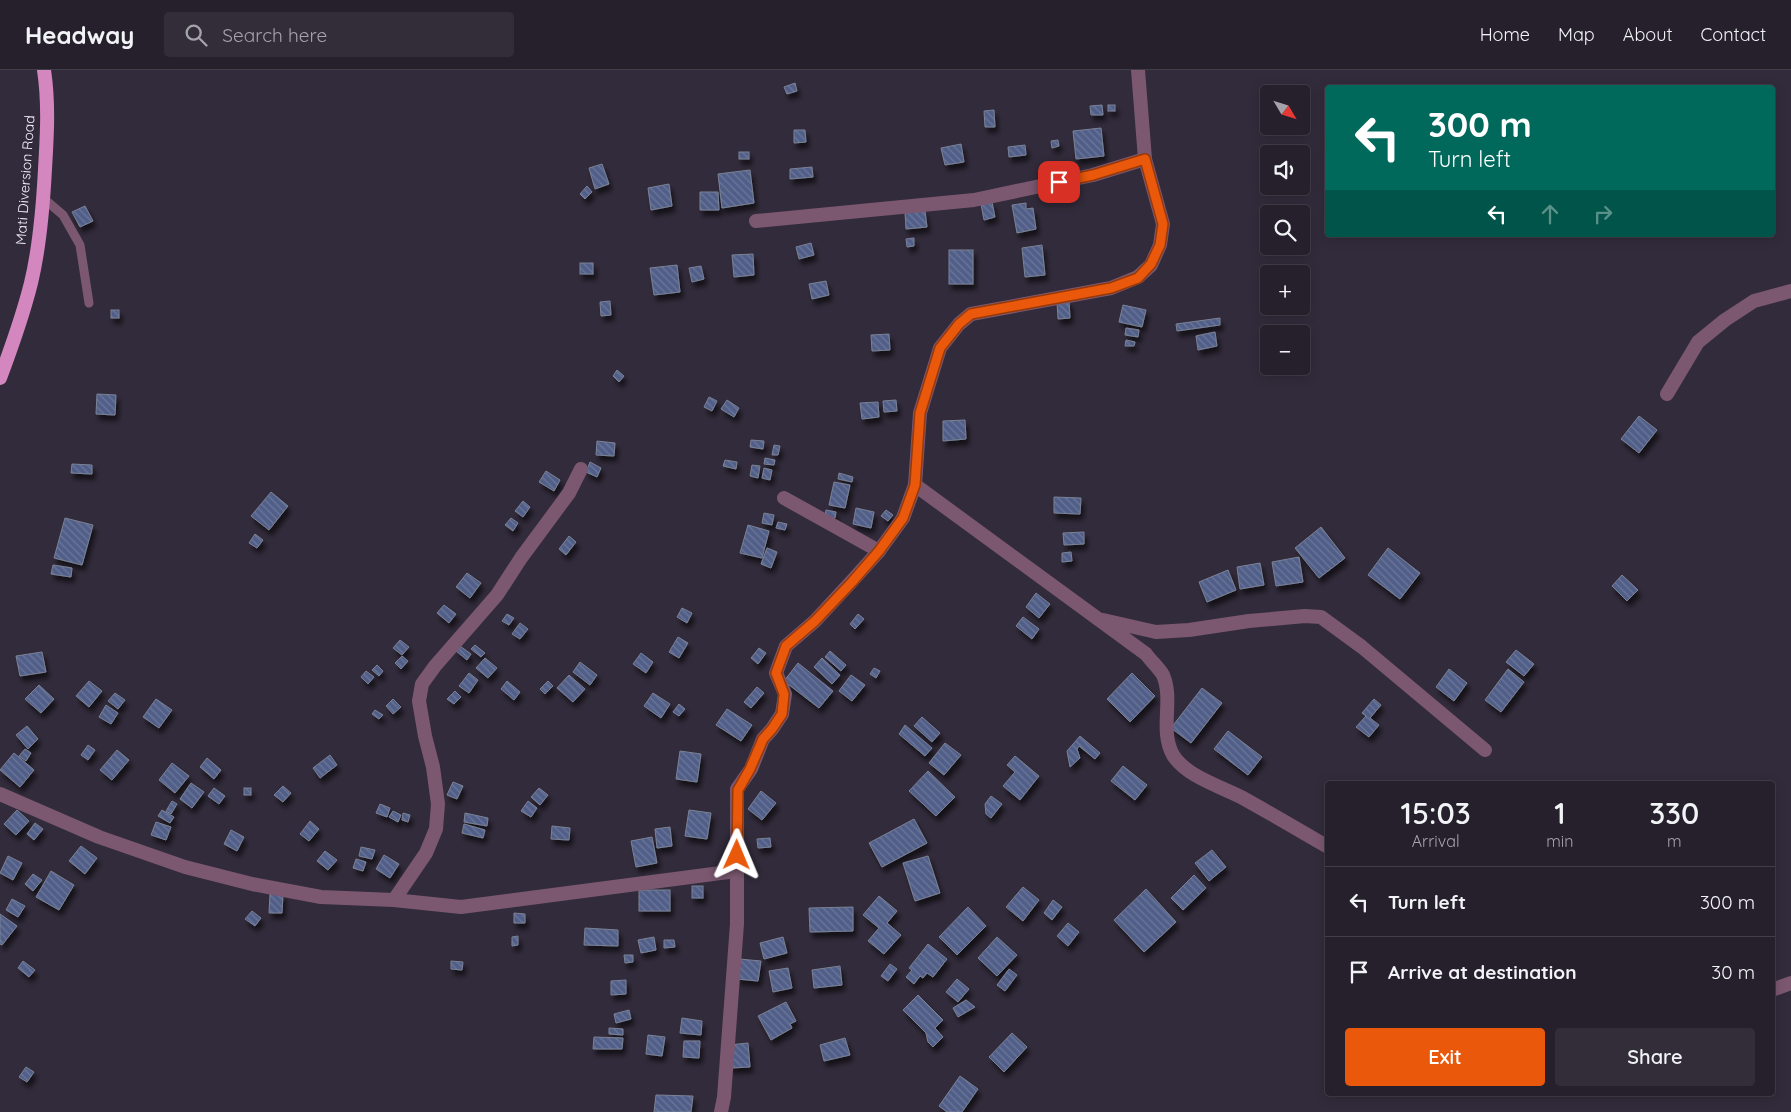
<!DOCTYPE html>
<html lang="en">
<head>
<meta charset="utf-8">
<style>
	:root { --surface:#26202c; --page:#322d38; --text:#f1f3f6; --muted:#a4a3a9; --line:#423e48; --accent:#ea580c }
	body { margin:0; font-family:Quicksand,sans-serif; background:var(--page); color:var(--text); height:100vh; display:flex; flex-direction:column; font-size:19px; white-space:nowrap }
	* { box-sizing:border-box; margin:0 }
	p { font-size:16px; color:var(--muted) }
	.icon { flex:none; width:28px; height:28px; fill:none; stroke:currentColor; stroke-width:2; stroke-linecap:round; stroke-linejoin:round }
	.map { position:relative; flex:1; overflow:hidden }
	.side { position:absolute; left:1325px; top:711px; width:450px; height:315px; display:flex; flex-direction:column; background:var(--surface); border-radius:5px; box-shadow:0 2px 12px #0003,0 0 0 1px var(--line) }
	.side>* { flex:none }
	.top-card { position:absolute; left:1325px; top:15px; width:450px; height:152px; border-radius:5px; box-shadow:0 2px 12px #0003,0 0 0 1px var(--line); background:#00695c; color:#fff; overflow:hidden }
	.needle { width:32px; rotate:128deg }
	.buttons { position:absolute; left:1260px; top:15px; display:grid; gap:10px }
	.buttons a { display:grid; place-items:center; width:50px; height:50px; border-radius:5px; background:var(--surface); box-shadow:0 2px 12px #0003,0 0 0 1px var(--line); font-size:25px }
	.pin { position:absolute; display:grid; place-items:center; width:42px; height:42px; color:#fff; margin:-21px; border-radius:10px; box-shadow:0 2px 8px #0006 }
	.me { position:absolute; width:55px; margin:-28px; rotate:1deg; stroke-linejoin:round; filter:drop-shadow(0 0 4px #0008) }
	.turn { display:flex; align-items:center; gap:18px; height:105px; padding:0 20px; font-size:22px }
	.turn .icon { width:65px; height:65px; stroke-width:2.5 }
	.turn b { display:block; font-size:35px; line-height:42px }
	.lanes { display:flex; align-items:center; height:48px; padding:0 20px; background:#0003; justify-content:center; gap:25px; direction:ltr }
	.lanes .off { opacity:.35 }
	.eta { display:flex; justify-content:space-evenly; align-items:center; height:85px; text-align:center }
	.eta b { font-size:30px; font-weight:600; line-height:35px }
	.action { display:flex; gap:10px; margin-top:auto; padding:10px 20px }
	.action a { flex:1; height:58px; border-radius:5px; background:var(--accent); color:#fff; font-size:20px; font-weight:600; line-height:58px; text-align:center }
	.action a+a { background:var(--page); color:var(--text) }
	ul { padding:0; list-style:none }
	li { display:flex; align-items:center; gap:15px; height:70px; padding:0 20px; border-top:1px solid var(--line) }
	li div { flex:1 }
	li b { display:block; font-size:19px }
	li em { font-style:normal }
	header { display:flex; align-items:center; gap:30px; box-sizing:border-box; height:70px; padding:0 25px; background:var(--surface); border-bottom:1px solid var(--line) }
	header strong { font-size:24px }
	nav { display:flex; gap:28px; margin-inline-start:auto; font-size:18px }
	.search { width:350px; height:45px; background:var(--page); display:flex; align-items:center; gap:12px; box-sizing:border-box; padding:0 18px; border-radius:5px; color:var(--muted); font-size:19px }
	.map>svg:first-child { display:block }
	.building { fill:url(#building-back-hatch); stroke:#7b8295; filter:url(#shadow) }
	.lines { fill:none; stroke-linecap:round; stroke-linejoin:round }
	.service { stroke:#7b5870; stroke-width:9 }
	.minor { stroke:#7b5870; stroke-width:14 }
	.trunk { stroke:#d486be; stroke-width:14 }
	.route-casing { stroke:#983908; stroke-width:12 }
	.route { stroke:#ea580c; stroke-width:9 }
	.labels { text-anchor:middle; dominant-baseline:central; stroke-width:5; stroke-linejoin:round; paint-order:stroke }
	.street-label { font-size:14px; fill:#f4f0fa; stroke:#322b3b }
</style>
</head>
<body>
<header>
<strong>Headway</strong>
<div class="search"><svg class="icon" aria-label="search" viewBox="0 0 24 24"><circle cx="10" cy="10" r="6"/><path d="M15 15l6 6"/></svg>Search here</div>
<nav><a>Home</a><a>Map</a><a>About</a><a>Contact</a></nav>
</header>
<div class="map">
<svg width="1791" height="1042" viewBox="0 0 1791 1042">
	<defs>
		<pattern id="building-back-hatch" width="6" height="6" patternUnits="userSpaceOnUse" patternTransform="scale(1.25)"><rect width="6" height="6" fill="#515f88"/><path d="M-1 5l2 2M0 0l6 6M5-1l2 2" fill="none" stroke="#6b769a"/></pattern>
		<filter id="shadow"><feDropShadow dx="3" dy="5.5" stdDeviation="2.5" flood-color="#0009"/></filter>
	</defs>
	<rect width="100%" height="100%" fill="#322b3b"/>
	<g class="building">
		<polygon points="795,13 797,21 787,24 784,17"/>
		<polygon points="1102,35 1103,45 1091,45 1090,36"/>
		<rect x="1108" y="35" width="7" height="6"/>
		<polygon points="994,40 995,57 985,57 984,41"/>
		<polygon points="1101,58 1104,86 1076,89 1073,61"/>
		<polygon points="794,60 805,60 806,72 794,73"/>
		<polygon points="1058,70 1059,76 1052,78 1051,71"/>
		<polygon points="961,74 964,92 945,95 941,78"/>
		<polygon points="1025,75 1026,85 1009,87 1008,77"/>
		<rect x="739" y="82" width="10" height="7"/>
		<polygon points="602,94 609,114 595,119 589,98"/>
		<polygon points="812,97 813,107 790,109 790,99"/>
		<polygon points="750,100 754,133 722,138 718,104"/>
		<polygon points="669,114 672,136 651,140 648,118"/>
		<polygon points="587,116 592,122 585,129 580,124"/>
		<polygon points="700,122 718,122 719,140 700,140"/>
		<polygon points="992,132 995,147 984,150 981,134"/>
		<polygon points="1026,133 1026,139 1033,138 1036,159 1017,163 1012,135"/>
		<polygon points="85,136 93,151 80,157 72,142"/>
		<polygon points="925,141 927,157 906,159 905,143"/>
		<polygon points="914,168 914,176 907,177 906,169"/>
		<polygon points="811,173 814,185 799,189 796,177"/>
		<polygon points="1042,175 1045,205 1025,207 1022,178"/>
		<rect x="949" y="180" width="24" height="34"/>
		<polygon points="753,184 754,205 734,207 732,185"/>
		<rect x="580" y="193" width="13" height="11"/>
		<polygon points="677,195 680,222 654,225 650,198"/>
		<polygon points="701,196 704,209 692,212 689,198"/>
		<polygon points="826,211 829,225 812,229 809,214"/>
		<polygon points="610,231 611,245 601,246 600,232"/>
		<polygon points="1069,231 1070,248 1058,249 1057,232"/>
		<polygon points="1123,235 1146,240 1142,257 1119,252"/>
		<rect x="111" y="240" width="8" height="8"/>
		<polygon points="1220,248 1220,255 1177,261 1176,254"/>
		<polygon points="1126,258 1139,260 1138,267 1125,265"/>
		<polygon points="1215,262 1217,276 1198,280 1196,266"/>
		<polygon points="889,264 890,280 872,281 871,265"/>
		<polygon points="1126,270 1135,272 1134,276 1125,276"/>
		<polygon points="617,300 624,306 619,312 613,306"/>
		<polygon points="97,324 116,325 115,345 96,344"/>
		<polygon points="709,327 717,331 712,341 704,337"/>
		<polygon points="727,330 739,338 734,347 721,339"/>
		<polygon points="896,330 897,341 884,342 883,331"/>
		<polygon points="878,332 879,347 862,349 860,333"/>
		<polygon points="1639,346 1657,360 1639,383 1621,369"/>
		<polygon points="965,350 966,369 943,371 943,351"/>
		<polygon points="751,370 764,371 763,379 750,377"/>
		<polygon points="597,371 615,373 614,386 596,385"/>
		<polygon points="774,375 780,376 778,385 772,385"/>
		<polygon points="765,388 775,390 774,395 764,394"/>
		<polygon points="725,390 737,392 736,399 723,396"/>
		<polygon points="590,392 601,398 597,407 586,402"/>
		<polygon points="72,394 92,395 92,404 71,403"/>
		<polygon points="752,395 760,396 758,408 750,406"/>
		<polygon points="764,398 772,400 770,410 762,408"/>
		<polygon points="546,401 560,410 554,421 539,412"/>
		<polygon points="839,403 853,407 852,412 838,409"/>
		<polygon points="834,412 850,415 845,438 829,435"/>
		<polygon points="271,422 288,436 269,460 251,446"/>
		<polygon points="1054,427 1081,428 1080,444 1054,443"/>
		<polygon points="523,431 530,437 523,447 515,441"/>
		<polygon points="856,438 874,442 871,458 853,454"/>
		<polygon points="826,440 836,442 835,448 825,446"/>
		<polygon points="886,440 893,445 888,451 881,446"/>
		<polygon points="764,443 774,445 772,455 762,453"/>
		<polygon points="65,448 93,455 82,495 54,488"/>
		<polygon points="511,448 518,453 513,461 505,455"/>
		<polygon points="778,452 787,454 785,460 776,458"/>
		<polygon points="748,455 769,461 762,488 740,483"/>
		<polygon points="1321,457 1345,488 1319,508 1295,478"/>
		<polygon points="1084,462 1084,474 1064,475 1063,463"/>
		<polygon points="255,464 263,470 257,478 249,473"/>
		<polygon points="569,466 576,472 566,485 559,479"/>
		<polygon points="767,478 777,482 771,498 761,494"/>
		<polygon points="1388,478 1420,503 1400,529 1368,505"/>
		<polygon points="1071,482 1072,491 1062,492 1062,483"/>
		<polygon points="1299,487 1303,512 1276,516 1272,492"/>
		<polygon points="1260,493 1264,515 1240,519 1237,497"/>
		<polygon points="53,495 72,498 71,507 51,504"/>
		<polygon points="1228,500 1236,520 1207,532 1199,512"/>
		<polygon points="467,503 481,513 470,528 456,517"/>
		<polygon points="1622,505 1638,520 1627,531 1612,516"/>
		<polygon points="1036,523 1050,534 1039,548 1026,537"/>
		<polygon points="444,535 456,544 449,553 437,543"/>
		<polygon points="682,538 692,543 687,553 677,547"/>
		<polygon points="507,544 514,548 509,555 502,551"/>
		<polygon points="858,544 864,549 855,559 850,554"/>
		<polygon points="1023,547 1039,559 1032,569 1016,556"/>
		<polygon points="520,553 528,559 520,569 512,564"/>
		<polygon points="678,567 688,573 679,588 669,582"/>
		<polygon points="400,570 409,577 402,585 393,578"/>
		<polygon points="475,575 485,583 481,587 471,579"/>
		<polygon points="460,576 471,584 467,590 456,581"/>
		<polygon points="759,578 766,583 758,594 751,588"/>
		<polygon points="1516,580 1534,594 1524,606 1506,592"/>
		<polygon points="830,581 846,595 841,601 825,587"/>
		<polygon points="42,582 46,602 20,606 16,586"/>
		<polygon points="641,583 653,592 646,603 633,594"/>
		<polygon points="402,586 408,591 401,599 395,593"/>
		<polygon points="485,588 497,598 488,608 476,598"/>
		<polygon points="822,588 840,605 832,614 814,597"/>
		<polygon points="580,592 597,605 590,615 573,602"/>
		<polygon points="798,593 833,621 819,638 784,611"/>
		<polygon points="377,595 383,601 379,606 372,600"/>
		<polygon points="874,598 880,601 876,608 870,604"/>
		<polygon points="1449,599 1467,613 1454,631 1436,617"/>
		<polygon points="1508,599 1524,612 1501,642 1485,630"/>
		<polygon points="366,601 374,607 368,614 361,607"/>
		<polygon points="469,603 478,610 469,623 459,616"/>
		<polygon points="1132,603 1155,626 1130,652 1107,629"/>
		<polygon points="569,605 585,619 573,632 557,618"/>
		<polygon points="851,605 865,615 852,631 839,621"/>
		<polygon points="89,611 102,621 89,637 76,626"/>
		<polygon points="507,611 520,622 514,630 501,619"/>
		<polygon points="548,611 553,616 545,624 540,619"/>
		<polygon points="39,615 54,629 41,643 25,629"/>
		<polygon points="757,617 764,623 751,638 744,632"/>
		<polygon points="1202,618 1222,633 1191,673 1171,658"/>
		<polygon points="455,621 461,627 454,634 447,629"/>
		<polygon points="115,623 125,630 118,639 108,631"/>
		<polygon points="653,623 670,634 661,648 644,636"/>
		<polygon points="156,629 172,640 159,658 143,647"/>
		<polygon points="393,629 401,637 393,644 386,636"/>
		<polygon points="1374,629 1381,635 1370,648 1379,655 1369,667 1356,657 1366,646 1362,643"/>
		<polygon points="679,634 685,639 679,646 673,642"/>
		<polygon points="106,635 118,643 111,654 99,647"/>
		<polygon points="727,639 752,655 741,671 716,655"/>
		<polygon points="375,640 383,645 379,649 372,644"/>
		<polygon points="922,647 940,663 932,672 914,656"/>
		<polygon points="905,655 932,678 925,686 899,664"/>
		<polygon points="27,656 38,669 28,679 16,665"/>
		<polygon points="1228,661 1262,687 1248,705 1214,679"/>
		<polygon points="1080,666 1100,683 1095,689 1079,676 1077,679 1080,688 1070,697 1067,681"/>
		<polygon points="945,673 961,685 944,705 929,693"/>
		<polygon points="88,675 95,680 88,690 81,685"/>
		<polygon points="25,679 31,683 26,691 19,686"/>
		<polygon points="117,680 129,690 112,710 100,700"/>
		<polygon points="680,681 701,684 697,712 676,709"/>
		<polygon points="14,683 34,700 20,717 0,700"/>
		<polygon points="330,685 337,695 320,708 313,698"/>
		<polygon points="1015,686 1039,706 1020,730 1003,716 1015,702 1007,695"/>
		<polygon points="207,688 221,700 214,709 200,697"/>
		<polygon points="172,693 189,706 175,723 159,710"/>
		<polygon points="1123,696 1147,715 1135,730 1111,711"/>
		<polygon points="928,701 955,727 936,746 909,721"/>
		<polygon points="453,712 463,716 457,729 447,725"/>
		<polygon points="191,713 204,722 192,738 180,729"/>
		<polygon points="283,716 291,723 283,732 274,725"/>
		<polygon points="214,718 225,726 219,734 208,726"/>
		<rect x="244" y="718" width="7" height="7"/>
		<polygon points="539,718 548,725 540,735 531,727"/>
		<polygon points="761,721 776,733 762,750 748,739"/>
		<polygon points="991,726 1002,734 991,748 986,744 985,734"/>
		<polygon points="172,731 177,734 171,744 166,741"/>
		<polygon points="528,731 537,738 531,747 521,741"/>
		<polygon points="380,734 390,738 387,747 376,743"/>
		<polygon points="17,740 29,751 16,765 4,754"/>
		<polygon points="162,740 174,747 170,753 158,746"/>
		<polygon points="689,740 711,743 707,769 685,766"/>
		<polygon points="393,741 401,745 398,752 389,747"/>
		<polygon points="403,743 410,745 408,752 402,750"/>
		<polygon points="465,743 488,748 487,756 464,752"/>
		<polygon points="914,749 927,773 882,797 869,773"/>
		<polygon points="310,751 319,759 309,771 300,764"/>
		<polygon points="156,752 171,757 166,770 151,765"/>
		<polygon points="35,753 43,759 34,770 27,764"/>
		<polygon points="464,754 485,760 483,768 462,763"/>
		<polygon points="552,756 570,758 569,770 551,769"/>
		<polygon points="670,757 672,776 657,778 655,759"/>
		<polygon points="231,760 244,767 237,781 224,774"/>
		<polygon points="652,767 657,793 636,797 631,771"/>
		<polygon points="770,768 771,777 758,778 757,769"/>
		<polygon points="81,776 97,788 85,804 69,791"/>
		<polygon points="361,777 375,780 372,789 359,786"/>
		<polygon points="1212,780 1226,797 1209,811 1195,793"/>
		<polygon points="325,781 337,790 328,800 317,791"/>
		<polygon points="384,785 399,794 390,808 376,799"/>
		<polygon points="8,786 22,793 13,810 0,803"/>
		<polygon points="928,786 940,823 915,831 903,793"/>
		<polygon points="356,789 366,792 363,801 353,798"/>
		<polygon points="51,801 74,815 59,840 36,827"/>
		<polygon points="33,804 42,810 33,821 25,814"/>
		<polygon points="1194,805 1206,818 1183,840 1171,828"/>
		<rect x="692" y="816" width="11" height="12"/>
		<polygon points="1023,817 1039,830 1023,851 1006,837"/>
		<polygon points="1146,819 1176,852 1144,882 1114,850"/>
		<rect x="639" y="820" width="31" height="21"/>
		<polygon points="270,824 283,824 282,843 269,843"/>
		<polygon points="879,826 897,841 887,853 901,865 884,884 868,871 879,858 863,845"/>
		<polygon points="12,829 25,836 18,847 6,840"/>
		<polygon points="1053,830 1062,837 1052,850 1044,843"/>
		<polygon points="853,837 853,861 810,862 809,838"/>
		<polygon points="968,837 986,856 957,885 939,867"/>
		<polygon points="252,841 261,848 255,856 245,849"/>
		<polygon points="514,843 525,844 525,853 514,853"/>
		<polygon points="0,844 17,856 2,875 0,874"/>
		<polygon points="1068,853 1079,862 1068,876 1057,866"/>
		<polygon points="585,858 618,860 618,876 584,875"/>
		<polygon points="518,866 518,875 512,876 512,867"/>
		<polygon points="654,867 656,880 641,883 638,870"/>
		<polygon points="783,867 787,883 764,889 760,873"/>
		<polygon points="997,867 1017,885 997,906 978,888"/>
		<polygon points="664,870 674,870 675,877 664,878"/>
		<polygon points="928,874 947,889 933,907 927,903 923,908 920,906 914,914 906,907 912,900 909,898"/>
		<polygon points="624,885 633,885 633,892 625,893"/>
		<polygon points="739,889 761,891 758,911 737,909"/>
		<polygon points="23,891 35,900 29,907 18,898"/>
		<polygon points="451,891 463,892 462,900 451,899"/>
		<polygon points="890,894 897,899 888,911 881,906"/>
		<polygon points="840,896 842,915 814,918 812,900"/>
		<polygon points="788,898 792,918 773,922 769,901"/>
		<polygon points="1009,899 1017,905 1005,921 997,915"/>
		<polygon points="957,909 969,919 958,932 946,922"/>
		<polygon points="626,910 626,924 611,925 611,911"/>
		<polygon points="918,925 943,950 935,958 943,967 933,977 928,972 926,963 903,940"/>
		<polygon points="966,930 975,937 958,947 953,938"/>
		<polygon points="786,932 796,951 790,954 792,958 771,970 758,946"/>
		<polygon points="629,940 631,949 616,953 614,944"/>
		<polygon points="682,948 702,951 701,965 680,963"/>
		<polygon points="609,958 623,959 623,965 609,964"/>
		<polygon points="1012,963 1027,977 1004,1002 989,987"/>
		<polygon points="648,965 665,967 662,986 646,984"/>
		<polygon points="594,967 623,968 622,979 593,979"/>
		<polygon points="845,968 850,985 824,991 820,975"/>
		<polygon points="684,971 700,971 699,988 683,987"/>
		<polygon points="748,973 750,997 730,998 729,975"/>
		<polygon points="26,997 34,1002 27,1012 19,1007"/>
		<polygon points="960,1006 978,1019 962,1042 947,1042 939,1036"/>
		<polygon points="656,1025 693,1026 691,1042 654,1042"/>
	</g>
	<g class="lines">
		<polyline class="service" points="43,128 63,145 80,175 89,233"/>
		<g class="minor">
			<polyline points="756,151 974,130 1093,105 1145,89"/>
			<polyline points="1667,324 1698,272 1725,250 1754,231 1791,221"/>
			<path d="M915 415 1146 584C1151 591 1159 598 1163 605 1174 630 1159 660 1173 685 1186 706 1219 716 1241 727 1270 743 1299 760 1328 777"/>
			<polyline points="784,428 879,481"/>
			<polyline points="1103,550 1156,562 1189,560 1249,551 1305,546 1321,547 1362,577 1485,680"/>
			<polyline points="0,724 99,767 185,797 252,814 321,827 394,830 461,837 736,801"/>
			<polyline points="394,830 426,783 436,759 438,734 433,697 425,666 419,631 422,614 435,596 497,525 521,488 569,423 581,399"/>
			<polyline points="1772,920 1791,913"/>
			<polyline points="721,1042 724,1027 737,854 737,719 751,699 763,669 772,659 782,644 785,624 776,603 786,576 815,551 852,511 879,481 903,448 915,415 920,343 940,278 959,254 971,244 1111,218 1138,207 1151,195 1160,175 1163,154 1145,89 1138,0"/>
		</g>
		<path class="trunk" d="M0 308C12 276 23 245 31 213 40 176 43 137 45 99 47 66 49 33 44 0"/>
	</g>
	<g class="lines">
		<g class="route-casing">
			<polyline id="route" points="737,785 738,720 750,699 763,669 772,659 782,644 784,624 776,603 786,576 815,551 852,512 879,481 903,448 915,415 920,343 940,278 959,254 971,244 1111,218 1138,208 1151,194 1160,175 1163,154 1145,89 1093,105 1059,112"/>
		</g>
		<use href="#route" class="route"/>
	</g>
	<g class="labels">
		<g class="street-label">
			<text transform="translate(25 110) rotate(-86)">Mati Diversion Road</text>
		</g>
	</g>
</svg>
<div class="buttons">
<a><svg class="needle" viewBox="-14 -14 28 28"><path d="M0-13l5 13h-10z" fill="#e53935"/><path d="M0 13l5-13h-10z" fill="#a4a3a9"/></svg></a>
<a><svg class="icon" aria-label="sound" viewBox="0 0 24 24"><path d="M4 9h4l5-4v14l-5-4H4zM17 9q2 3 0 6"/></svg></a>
<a><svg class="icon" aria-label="search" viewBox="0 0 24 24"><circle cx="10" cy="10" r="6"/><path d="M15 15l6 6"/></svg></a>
<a>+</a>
<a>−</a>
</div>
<div class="pin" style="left:1059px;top:112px;background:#d93025"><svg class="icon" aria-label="arrive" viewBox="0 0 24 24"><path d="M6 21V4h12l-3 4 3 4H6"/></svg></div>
<svg class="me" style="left:737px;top:785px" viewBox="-20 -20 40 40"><path d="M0-17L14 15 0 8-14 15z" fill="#ea580c" stroke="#fff" stroke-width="4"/></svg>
<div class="top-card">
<div class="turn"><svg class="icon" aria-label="left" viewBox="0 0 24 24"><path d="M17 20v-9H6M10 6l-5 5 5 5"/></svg><div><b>300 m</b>Turn left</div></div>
<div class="lanes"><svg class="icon" aria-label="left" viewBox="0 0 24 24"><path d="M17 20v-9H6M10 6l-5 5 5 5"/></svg><svg class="icon off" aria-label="ahead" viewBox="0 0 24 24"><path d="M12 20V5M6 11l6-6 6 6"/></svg><svg class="icon off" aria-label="right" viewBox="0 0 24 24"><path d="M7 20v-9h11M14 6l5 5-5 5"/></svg></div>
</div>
<section class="side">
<div class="eta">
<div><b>15:03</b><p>Arrival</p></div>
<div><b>1</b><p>min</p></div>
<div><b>330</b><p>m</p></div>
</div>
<ul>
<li><svg class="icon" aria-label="left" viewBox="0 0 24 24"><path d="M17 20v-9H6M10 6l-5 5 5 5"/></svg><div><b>Turn left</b></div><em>300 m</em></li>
<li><svg class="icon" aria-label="arrive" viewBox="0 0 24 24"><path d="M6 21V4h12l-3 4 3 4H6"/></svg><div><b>Arrive at destination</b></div><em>30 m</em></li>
</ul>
<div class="action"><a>Exit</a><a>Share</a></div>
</section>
</div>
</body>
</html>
